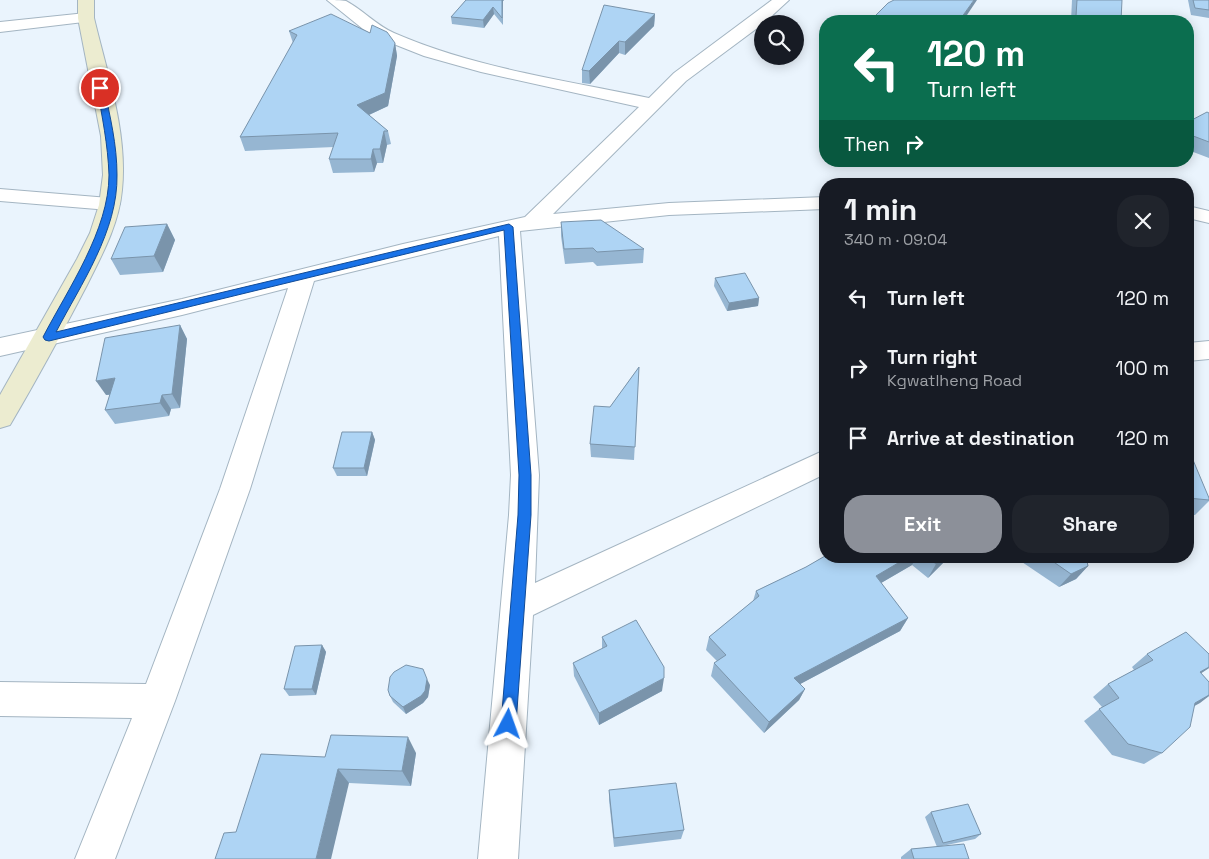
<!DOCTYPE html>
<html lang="en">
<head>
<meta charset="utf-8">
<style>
	:root { --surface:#171b24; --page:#20242c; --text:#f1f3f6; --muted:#9ea1a6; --accent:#8c9099 }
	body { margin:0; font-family:"Space Grotesk",sans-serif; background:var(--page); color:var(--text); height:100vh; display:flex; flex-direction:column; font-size:19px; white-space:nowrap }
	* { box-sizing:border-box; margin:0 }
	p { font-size:16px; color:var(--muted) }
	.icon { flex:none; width:28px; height:28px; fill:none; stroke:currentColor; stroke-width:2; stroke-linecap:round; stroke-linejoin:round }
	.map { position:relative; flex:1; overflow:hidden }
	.panel { position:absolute; left:819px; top:178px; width:375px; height:385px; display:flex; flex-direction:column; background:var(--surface); border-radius:20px; box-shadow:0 2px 12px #0003 }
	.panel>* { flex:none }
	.hud { position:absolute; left:819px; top:15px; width:375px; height:152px; border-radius:20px; box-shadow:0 2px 12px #0003; background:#0b6e4f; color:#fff; overflow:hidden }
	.tools { position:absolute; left:754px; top:15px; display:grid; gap:10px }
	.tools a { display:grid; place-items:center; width:50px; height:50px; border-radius:50%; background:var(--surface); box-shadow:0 2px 12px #0003; font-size:25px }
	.pin { position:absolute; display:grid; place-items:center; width:42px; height:42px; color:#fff; margin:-21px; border:2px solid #fff; border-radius:50%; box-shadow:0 1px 5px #0007 }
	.me { position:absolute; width:55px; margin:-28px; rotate:4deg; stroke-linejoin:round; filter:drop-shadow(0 0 4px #0008) }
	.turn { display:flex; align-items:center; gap:18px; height:105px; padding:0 25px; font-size:22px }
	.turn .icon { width:65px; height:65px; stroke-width:2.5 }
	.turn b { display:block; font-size:35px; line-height:42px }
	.then { display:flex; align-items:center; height:48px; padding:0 25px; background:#0003; gap:10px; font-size:19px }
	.round { display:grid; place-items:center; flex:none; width:52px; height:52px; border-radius:20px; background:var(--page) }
	.head { display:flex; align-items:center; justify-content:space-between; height:85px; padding:0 25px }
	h1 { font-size:30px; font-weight:600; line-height:38px }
	.primary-button { display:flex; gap:10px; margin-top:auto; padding:10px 25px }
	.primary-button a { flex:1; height:58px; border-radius:20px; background:var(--accent); color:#fff; font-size:20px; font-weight:600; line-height:58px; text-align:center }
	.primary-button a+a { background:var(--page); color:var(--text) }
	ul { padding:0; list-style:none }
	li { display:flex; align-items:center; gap:15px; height:70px; padding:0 25px }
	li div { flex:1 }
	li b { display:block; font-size:19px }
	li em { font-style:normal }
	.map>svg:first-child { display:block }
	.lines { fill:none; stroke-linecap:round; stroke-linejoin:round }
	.street-casing { stroke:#a4b5c2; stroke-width:2 }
	.secondary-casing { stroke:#a4b5c2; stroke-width:2 }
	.street { fill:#fff; fill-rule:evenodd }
	.secondary { fill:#ececd0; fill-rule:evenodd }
	.wall { fill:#96b6d2 }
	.shaded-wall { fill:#7a94ab }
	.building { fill:#aed4f4; stroke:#7a94ab }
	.route { fill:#1a73e8; stroke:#114b97 }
</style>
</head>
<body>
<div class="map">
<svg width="1209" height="859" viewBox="0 0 1209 859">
	<rect width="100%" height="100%" fill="#eaf4fd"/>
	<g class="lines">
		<g class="street-casing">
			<g id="street">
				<path d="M327 0C333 0 341 0 346 1 363 10 376 25 394 33 474 68 564 80 649 98L674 73 772 0H789L764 23 686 81 553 214 669 203 825 197V209L669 215 520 231 539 475 535 583 825 450V474L533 615 518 859H478L509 515 511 475 499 236 314 281 250 489 175 701 115 859H75L132 718 0 716V682L146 684 220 489 288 288 182 315 0 356V338L182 299 403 244 525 217 639 107 481 72 424 56 381 39 363 29Z"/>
				<polygon points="86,13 92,15 94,18 92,21 0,32 0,22"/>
				<polygon points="0,189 109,198 116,200 120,204 116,208 109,210 0,201"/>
				<polygon points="1188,206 1209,211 1209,223 1188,218"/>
				<polygon points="1209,341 1209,359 1188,361 1188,343"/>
			</g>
		</g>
		<g class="secondary-casing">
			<path id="secondary" d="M78 0H94V18C107 73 128 133 122 190 119 224 102 255 87 285 62 333 37 379 10 425L0 428V395L77 259 90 233 99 205 103 175 101 136 78 18Z"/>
		</g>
		<use href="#street" class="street"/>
		<use href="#secondary" class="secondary"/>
	</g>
	<g class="wall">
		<polygon points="466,0 504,0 503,1 503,25 494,14 484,28 452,24 451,17"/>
		<polygon points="1072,0 1122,0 1071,21"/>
		<polygon points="1188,0 1209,0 1209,18 1191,15"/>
		<polygon points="655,14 654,26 625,55 619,53 590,84 582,83 582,70"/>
		<polygon points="289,31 370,33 395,43 397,56 388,106 369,115 388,131 391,144 387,145 383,163 377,163 374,172 333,173 329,159 334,147 245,151 240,137 293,43"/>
		<polygon points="1209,113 1209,158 1188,150 1188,122"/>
		<polygon points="561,222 644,249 643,263 597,266 593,262 565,264 561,236"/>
		<polygon points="167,224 175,240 163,272 120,275 111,259"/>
		<polygon points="715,278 759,298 758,306 727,311 714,286"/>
		<polygon points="180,325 187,339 180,408 171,409 169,416 115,424 105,410 110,395 106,395"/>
		<polygon points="639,367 634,460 591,457 590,444 610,407"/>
		<polygon points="372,432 375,440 367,476 337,476 333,468"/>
		<polygon points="1188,460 1209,498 1209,501 1195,515 1188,515"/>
		<polygon points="825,556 950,556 928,578 912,565 881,583 908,618 900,631 800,684 805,689 799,700 764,733 711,676 714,663 717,661 706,650 709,637 753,601 756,591 806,567"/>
		<polygon points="1013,556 1086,556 1088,566 1076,579 1059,587"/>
		<polygon points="602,637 662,691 599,725 574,676 573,663 602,649"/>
		<polygon points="322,645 326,652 316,695 289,696 284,689"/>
		<polygon points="1147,654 1209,668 1201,673 1209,682 1209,696 1195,705 1162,753 1144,764 1112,755 1084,721 1102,707 1093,697 1108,684 1134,670 1132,667"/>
		<polygon points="430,685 428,697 423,703 406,714 393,702 390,696"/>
		<polygon points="416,753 411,786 349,783 236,832 325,757"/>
		<polygon points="609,790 684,830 681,839 614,847 609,800"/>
		<polygon points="931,812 981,834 975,839 942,846 969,859 901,859 901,857 911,849 937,847 925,817"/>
	</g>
	<g class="shaded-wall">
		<polygon points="502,0 504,0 503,1 503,25"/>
		<polygon points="974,0 977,0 963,21 959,21"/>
		<polygon points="493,7 494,14 484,28 483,20"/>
		<polygon points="655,14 654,26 625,55 625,42"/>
		<polygon points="619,41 619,53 590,84 589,71"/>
		<polygon points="395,43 397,56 388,106 360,119 357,105"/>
		<polygon points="384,131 387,145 383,163 380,149"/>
		<polygon points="373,149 377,163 374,172 371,159"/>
		<polygon points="167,224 175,240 163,272 154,256"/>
		<polygon points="759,298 758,306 727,311 729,303"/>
		<polygon points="180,325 187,339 180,408 172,394"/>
		<polygon points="115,378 124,392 106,395 96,381"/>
		<polygon points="162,395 171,409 169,416 160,403"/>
		<polygon points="372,432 375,440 367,476 364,468"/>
		<polygon points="910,556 917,556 912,565 869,590 876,576"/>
		<polygon points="944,556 950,556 928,578 936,564"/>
		<polygon points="1088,566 1076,579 1059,587 1071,574"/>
		<polygon points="908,618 900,631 789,690 794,678"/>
		<polygon points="322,645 326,652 316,695 312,689"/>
		<polygon points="1209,667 1209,668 1200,674 1200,672"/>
		<polygon points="664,678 662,691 599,725 599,713"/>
		<polygon points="427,679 430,685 428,697 423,703 406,714 403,707"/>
		<polygon points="805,689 799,700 764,733 769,722"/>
		<polygon points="1209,695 1209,696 1200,703 1178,715 1195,703"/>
		<polygon points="408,737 416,753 411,786 402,771"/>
		<polygon points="338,769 349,783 331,859 316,859"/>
	</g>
	<g class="building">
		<polygon points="466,0 502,0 502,18 493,7 483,20 451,17"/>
		<polygon points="894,0 974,0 959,21 870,21 888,3"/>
		<polygon points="1077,0 1122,0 1121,21 1071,21 1076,16"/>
		<polygon points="1193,0 1209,0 1209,10 1195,8"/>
		<polygon points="604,5 655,14 625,42 619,41 589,71 582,70"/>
		<polygon points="331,14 370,33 372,25 387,32 395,43 385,93 357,105 388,131 384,131 380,149 373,149 371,159 329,159 338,133 240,137 297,35 289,31"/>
		<polygon points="1034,18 1065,21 1035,21"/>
		<polygon points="1207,112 1209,113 1209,142 1188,134 1188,122"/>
		<polygon points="601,220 644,249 597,252 593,248 564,249 561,222"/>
		<polygon points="167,224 154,256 111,259 125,227"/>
		<polygon points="745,273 759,298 729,303 715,278"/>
		<polygon points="180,325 172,394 162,395 160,403 105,410 115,378 96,381 105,338"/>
		<polygon points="639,367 635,447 590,444 594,406 610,407"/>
		<polygon points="342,432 372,432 364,468 333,468"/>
		<polygon points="1188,460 1193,460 1209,498 1209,500 1188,498"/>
		<polygon points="825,556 910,556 876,576 908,618 794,678 805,689 769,722 714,663 726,655 709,637 759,596 756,591 806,567"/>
		<polygon points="926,556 944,556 936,564"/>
		<polygon points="1045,556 1086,556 1088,566 1071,574"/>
		<polygon points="636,620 664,667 664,678 599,713 573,663 607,646 602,637"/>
		<polygon points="1186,632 1209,654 1209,667 1200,672 1209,682 1209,695 1195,703 1190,727 1162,753 1128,744 1099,709 1119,698 1108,684 1153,660 1147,654"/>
		<polygon points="322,645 312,689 284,689 295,646"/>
		<polygon points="406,665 423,669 427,679 425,691 421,696 403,707 390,696 388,690 390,677 394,672"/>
		<polygon points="331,735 408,737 402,771 338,769 316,859 215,859 224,833 236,832 261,754 325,757"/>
		<polygon points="676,783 684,830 614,838 609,790"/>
		<polygon points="968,804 981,834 943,843 931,812"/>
		<polygon points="964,844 969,859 914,859 911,849"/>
	</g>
	<path class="route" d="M100 85 104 88C110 116 117 145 117 175 118 231 81 284 56 332L509 224 513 227 531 475V515L516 724 514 729 508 731 503 729 501 724 518 515 519 475 504 230 49 341 45 340 43 337C68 289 109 230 109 175 108 145 102 116 97 88Z"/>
</svg>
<div class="tools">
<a><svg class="icon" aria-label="search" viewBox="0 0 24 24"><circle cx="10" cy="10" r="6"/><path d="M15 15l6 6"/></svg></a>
</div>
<div class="pin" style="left:100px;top:88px;background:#d93025"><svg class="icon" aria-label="arrive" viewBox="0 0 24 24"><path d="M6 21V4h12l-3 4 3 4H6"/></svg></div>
<svg class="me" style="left:508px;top:724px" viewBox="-20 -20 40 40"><path d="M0-17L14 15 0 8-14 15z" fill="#1a73e8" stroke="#fff" stroke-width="4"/></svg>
<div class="hud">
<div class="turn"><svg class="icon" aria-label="left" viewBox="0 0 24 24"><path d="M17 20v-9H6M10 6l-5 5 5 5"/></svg><div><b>120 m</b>Turn left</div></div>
<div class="then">Then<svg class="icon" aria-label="right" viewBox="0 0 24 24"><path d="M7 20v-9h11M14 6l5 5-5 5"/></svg></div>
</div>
<section class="panel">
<div class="head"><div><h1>1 min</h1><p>340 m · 09:04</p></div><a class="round"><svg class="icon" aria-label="close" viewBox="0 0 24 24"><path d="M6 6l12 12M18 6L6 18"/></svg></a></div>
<ul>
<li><svg class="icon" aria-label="left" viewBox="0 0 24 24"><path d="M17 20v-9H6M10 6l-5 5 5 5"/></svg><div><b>Turn left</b></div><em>120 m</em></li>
<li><svg class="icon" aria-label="right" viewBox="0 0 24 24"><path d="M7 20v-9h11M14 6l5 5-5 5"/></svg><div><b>Turn right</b><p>Kgwatlheng Road</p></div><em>100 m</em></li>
<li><svg class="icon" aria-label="arrive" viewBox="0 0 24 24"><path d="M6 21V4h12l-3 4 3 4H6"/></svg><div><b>Arrive at destination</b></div><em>120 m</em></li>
</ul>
<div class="primary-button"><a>Exit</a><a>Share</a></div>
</section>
</div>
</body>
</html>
